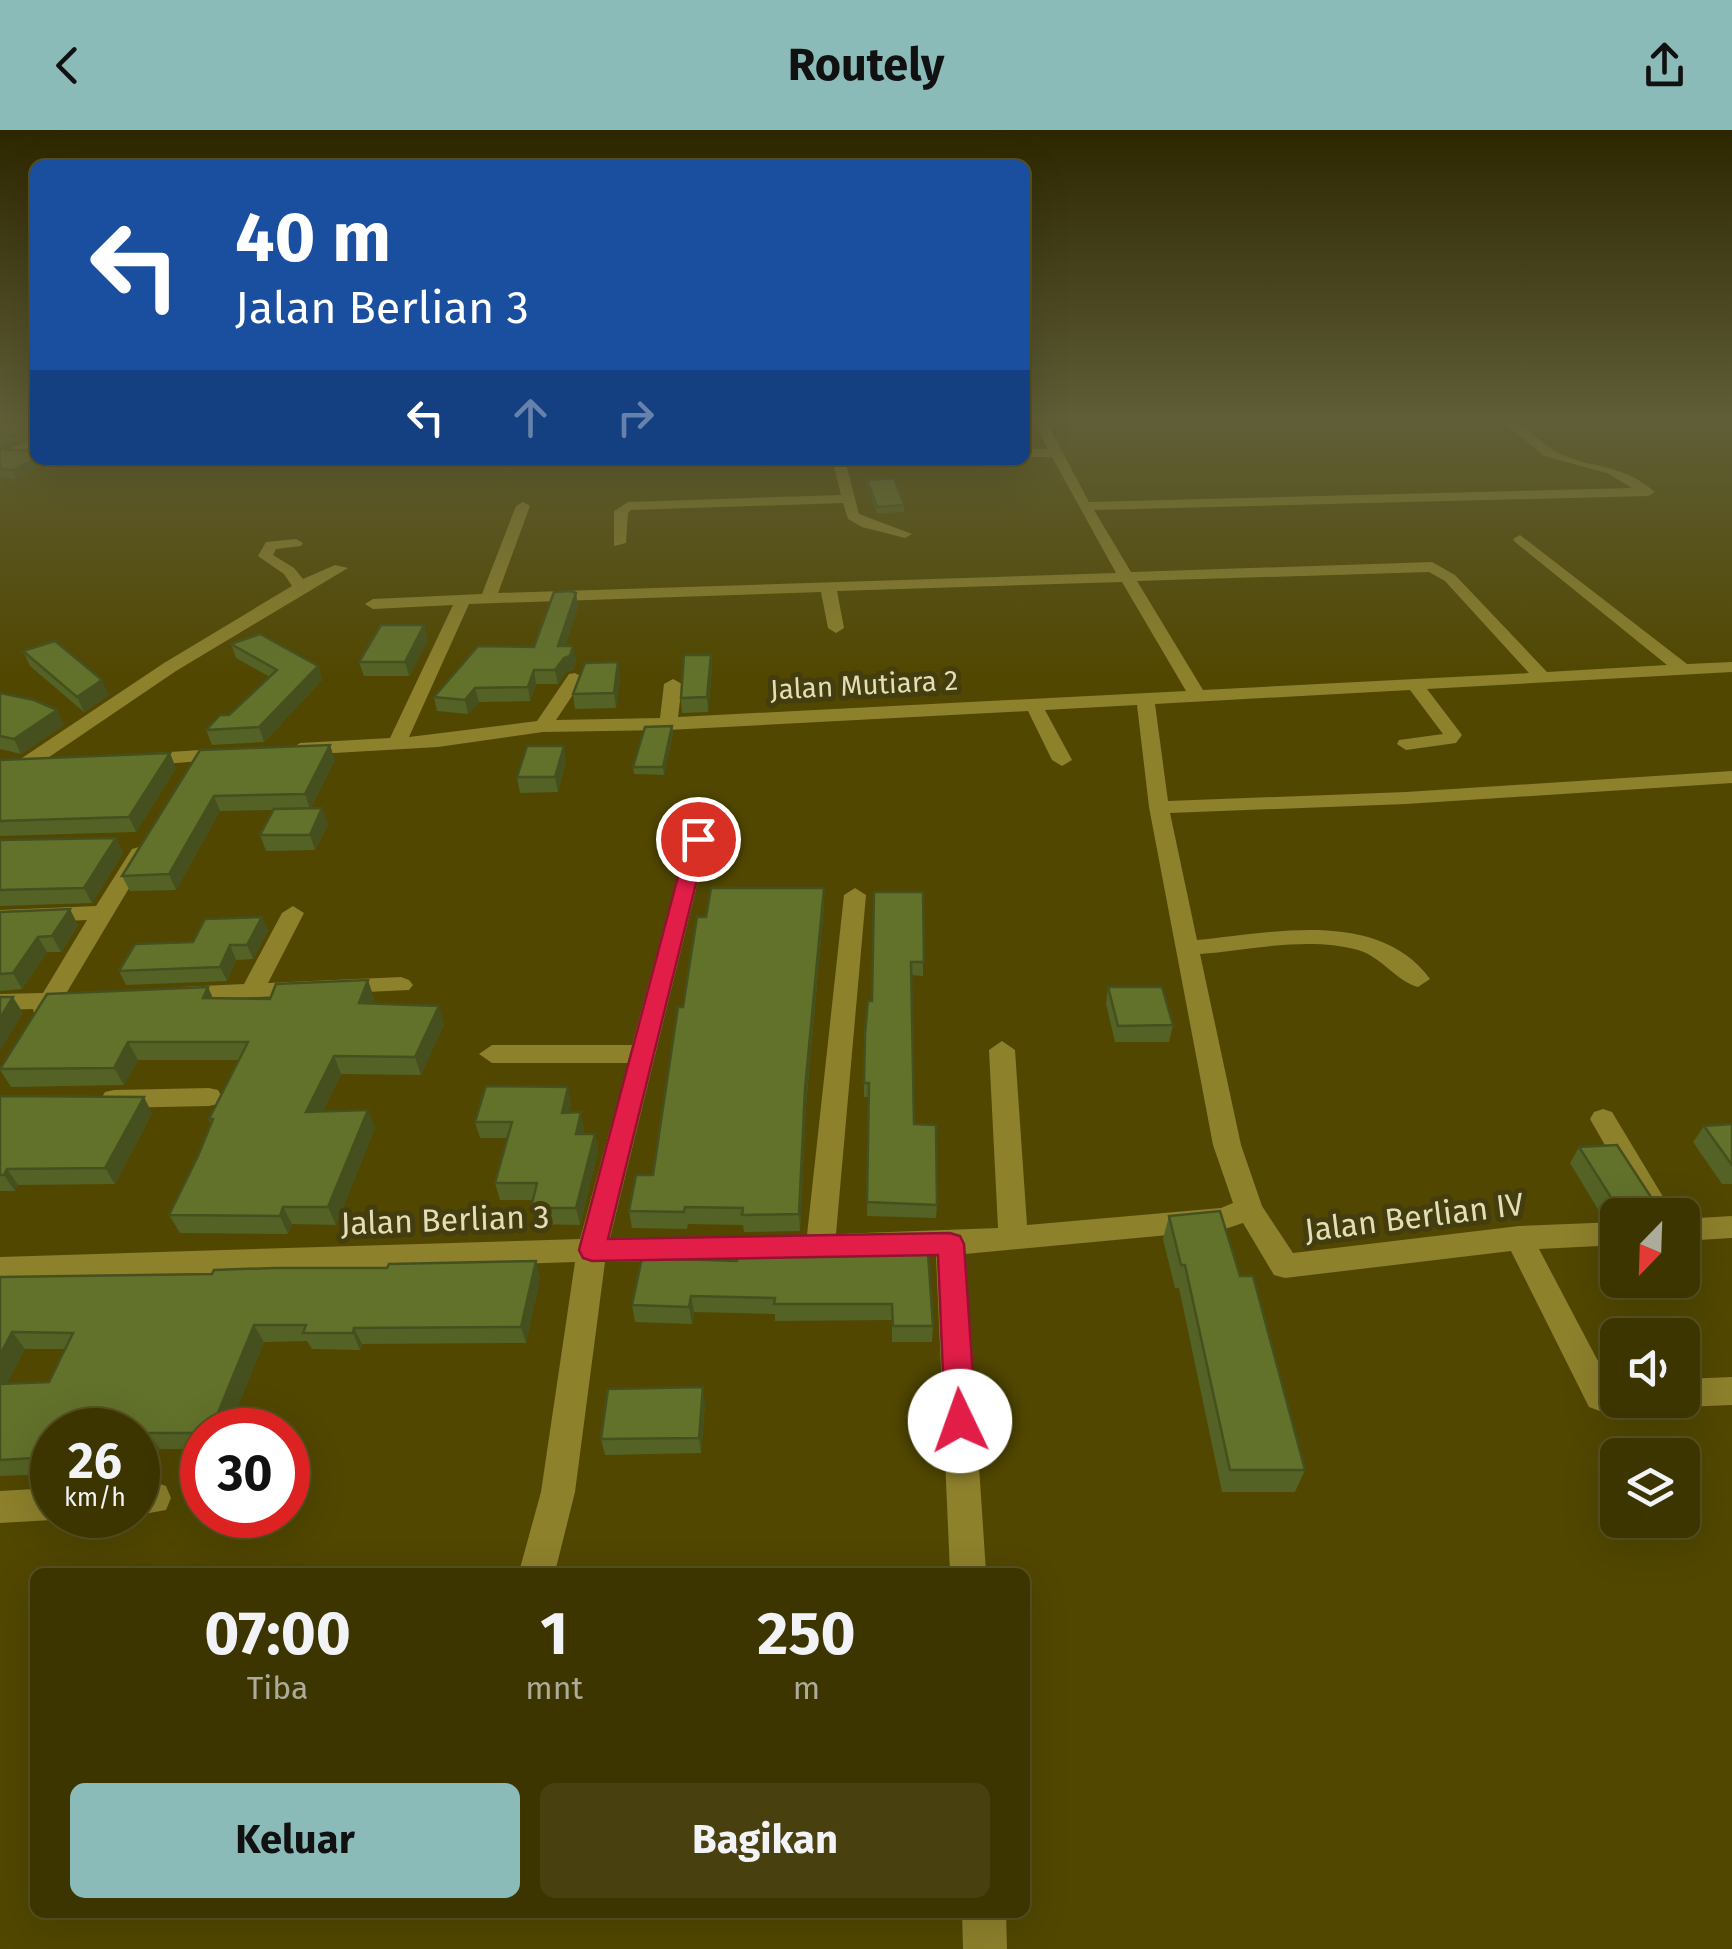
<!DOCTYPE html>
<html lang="id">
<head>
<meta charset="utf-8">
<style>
	:root { --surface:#3d3500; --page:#48400f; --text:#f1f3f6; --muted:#adab99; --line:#565022; --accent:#8bbbb9 }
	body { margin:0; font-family:"Fira Sans",sans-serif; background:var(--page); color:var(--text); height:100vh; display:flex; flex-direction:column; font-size:38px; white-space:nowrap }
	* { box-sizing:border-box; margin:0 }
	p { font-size:32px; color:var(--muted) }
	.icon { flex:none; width:55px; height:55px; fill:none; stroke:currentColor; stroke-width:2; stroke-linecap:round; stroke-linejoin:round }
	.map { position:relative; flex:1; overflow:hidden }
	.drawer { position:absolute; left:30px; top:1438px; width:1000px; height:350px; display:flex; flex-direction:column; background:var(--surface); border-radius:15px; box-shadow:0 10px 40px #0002,0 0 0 2px var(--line) }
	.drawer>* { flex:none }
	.hud { position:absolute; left:30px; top:30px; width:1000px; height:305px; border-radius:15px; box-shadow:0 10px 40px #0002,0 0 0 2px var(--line); background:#1a4fa0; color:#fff; overflow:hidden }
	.needle { width:65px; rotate:203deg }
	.controls { position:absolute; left:1600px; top:1068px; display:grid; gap:20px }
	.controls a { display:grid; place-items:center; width:100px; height:100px; border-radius:15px; background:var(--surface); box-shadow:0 10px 40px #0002,0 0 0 2px var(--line); font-size:50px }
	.speed { position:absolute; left:30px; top:1278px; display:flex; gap:20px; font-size:50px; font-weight:700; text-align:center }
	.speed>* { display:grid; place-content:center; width:130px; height:130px; border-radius:50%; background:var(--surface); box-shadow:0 10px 40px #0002,0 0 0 2px var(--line); line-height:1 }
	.speed small { font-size:25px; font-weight:400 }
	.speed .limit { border:15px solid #d22; background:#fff; color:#111 }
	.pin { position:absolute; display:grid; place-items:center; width:85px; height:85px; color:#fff; margin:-42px; border:5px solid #fff; border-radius:50%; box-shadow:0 2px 10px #0007 }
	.me { position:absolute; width:110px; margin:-55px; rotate:357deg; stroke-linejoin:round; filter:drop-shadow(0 0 8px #0008) }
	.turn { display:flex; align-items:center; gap:35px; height:210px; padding:0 40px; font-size:45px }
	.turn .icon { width:130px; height:130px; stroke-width:2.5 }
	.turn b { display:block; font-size:70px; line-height:85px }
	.lanes { display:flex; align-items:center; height:95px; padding:0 40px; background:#0003; justify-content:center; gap:50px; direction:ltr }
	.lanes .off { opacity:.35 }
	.eta { display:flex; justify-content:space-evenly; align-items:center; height:170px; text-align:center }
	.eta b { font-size:60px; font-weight:700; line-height:70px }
	.action { display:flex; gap:20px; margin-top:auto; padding:20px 40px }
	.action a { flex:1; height:115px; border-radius:15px; background:var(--accent); color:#111; font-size:40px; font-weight:700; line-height:115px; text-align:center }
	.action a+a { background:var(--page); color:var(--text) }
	header { display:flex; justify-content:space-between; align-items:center; height:130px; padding:0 40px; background:var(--accent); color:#111; font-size:45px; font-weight:700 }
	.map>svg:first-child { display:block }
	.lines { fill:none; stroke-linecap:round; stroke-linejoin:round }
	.minor { fill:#8d812c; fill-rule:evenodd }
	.wall { fill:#546225; fill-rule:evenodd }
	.shaded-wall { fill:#45501e }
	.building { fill:#62722b; stroke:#45501e; stroke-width:2.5 }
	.route { fill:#e11d48; stroke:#92132f; stroke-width:2.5 }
	.labels { text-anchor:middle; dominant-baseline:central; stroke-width:10; stroke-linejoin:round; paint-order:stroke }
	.far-street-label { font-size:28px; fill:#e4deb7; stroke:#433d10 }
	.street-label { font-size:32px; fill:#e4deb7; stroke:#433d10 }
</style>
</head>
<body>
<header><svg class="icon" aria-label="back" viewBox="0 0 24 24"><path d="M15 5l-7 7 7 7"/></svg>Routely<svg class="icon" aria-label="share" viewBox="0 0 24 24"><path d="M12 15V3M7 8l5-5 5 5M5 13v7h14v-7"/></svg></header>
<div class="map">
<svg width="1732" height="1819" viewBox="0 0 1732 1819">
	<rect width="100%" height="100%" fill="#514700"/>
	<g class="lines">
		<g class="minor">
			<path d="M1034 291H1046L1089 372 1632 358 1607 343 1544 326 1502 291C1525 291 1536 310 1555 321 1589 340 1619 331 1655 362L1648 366 1094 380 1131 442 1432 432 1455 445 1547 542 1667 535 1515 412 1513 409 1520 405 1687 534 1732 532V542L1427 559 1462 605 1456 613 1406 620 1397 614 1399 610 1443 604 1410 560 1155 574 1168 671 1406 662 1732 641V653L1406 674 1170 683 1197 810C1270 803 1379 778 1430 849L1418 857C1396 851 1382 827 1358 820 1308 806 1251 820 1200 824L1241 1015 1262 1076 1293 1123 1519 1096 1618 1092V1115L1539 1119 1609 1252H1618V1270H1632L1629 1276 1600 1281 1589 1277 1511 1121 1285 1148 1274 1145 1243 1093 1222 1100 965 1124 986 1442H950L936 1126 605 1132 575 1362 555 1442H519L541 1362 575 1132 0 1151V1127L580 1109 628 933H492L479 924 492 915H632L696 678 706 672 716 678 610 1108 807 1105 844 765 855 758 866 765 836 1104 998 1098 989 920 1002 911 1015 920 1027 1095 1221 1078 1233 1073 1213 1015 1149 677 1137 575 1045 580 1072 630 1062 636 1052 630 1028 581 668 600 543 602 438 617 300 625 291 619 300 613 390 608 453 475 373 479 365 474 373 469 482 464 516 376 523 372 530 376 498 463 1116 443 1052 327H1025V319H1048ZM1429 442 1445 451 1529 543 1203 560 1137 451ZM1122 452 1186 561 678 587 682 554 673 549 664 554 660 588 556 590 584 548 575 543 569 544 537 591 409 607 469 474 821 462 828 498 836 503 844 498 837 461Z"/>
			<polygon points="35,306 35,315 13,325 7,321"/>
			<polygon points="664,330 845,330 859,384 912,404 905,408 862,397 848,389 843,373 631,380 628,383 626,413 614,416 614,381 628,372 841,365 834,336 669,336"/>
			<polygon points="296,409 303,413 301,416 276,419 273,425 294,438 303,449 335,435 348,438 176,541 30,640 16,640 16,632 164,533 292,456 284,444 258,426 266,412"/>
			<polygon points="230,618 240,624 237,628 140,636 130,630 140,624"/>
			<polygon points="139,717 150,723 67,862 85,864 88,870 85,876 58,878 53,887 35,887 33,879 0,880 0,864 43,863 87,790 0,794 0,780 96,776 132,719"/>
			<polygon points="293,776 304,783 268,853 401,847 409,850 413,855 409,860 172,871 169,865 181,857 244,854 282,783"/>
			<polygon points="209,958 218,960 222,967 218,974 209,976 114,978 105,976 101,969 105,962 114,960"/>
			<polygon points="1603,979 1612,982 1674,1085 1645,1085 1590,989 1594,982"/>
			<polygon points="1732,1086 1732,1108 1682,1111 1682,1089"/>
			<polygon points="1732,1247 1732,1275 1682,1277 1669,1270 1682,1270 1682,1249"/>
			<polygon points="154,1352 166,1356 171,1368 166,1380 138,1385 137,1385 138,1353"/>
			<polygon points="52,1358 52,1385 64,1386 52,1390 0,1393 0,1361"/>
			<polygon points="962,1782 1006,1782 1007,1819 963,1819"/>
		</g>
	</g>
	<g class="wall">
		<polygon points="15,291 35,291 35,330 17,349 0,347 0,320 32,320 34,313 0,313 0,294 18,292"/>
		<polygon points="867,350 904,375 904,382 877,383 867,356"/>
		<polygon points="578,476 565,516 576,530 573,540 566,542 558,554 536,554 530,571 479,572 468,584 437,581 434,567 534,517"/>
		<polygon points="428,510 409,546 364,546 359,532"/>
		<polygon points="231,514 318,536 322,550 264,612 212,615 206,600 229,585 270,547 236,528"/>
		<polygon points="23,521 109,565 84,582 30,536"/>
		<polygon points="711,525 712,539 708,582 682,583 681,568"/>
		<polygon points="620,547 616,578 575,579 573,564"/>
		<polygon points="0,563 64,595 21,624 0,619"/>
		<polygon points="672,596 673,603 664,645 634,644 633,637"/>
		<polygon points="200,620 335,630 310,679 328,694 315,720 266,721 260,705 274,680 220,681 176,760 130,761 122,746"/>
		<polygon points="0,630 176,638 136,702 0,706"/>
		<polygon points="566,631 558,662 520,663 517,647"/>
		<polygon points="116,708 123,723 92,773 0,776 0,710"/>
		<polygon points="824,758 824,775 806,976 800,1101 744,1102 743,1095 688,1094 687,1099 632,1098 629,1081 653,1045 683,877 706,787"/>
		<polygon points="923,762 923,846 911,845 914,994 937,1075 936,1088 867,1086 869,967 864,967 864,953 872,871"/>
		<polygon points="0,782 78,795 61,822 47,822 22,859 0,861"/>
		<polygon points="262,787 268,801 253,829 236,830 227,851 126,855 119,841"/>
		<polygon points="1108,857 1173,895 1169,912 1115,912 1106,874"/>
		<polygon points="213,868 374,868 372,873 444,894 421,945 341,944 323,981 375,998 336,1095 292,1094 288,1104 180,1103 169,1085 198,1026 211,993 209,989 239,930 138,930 124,955 11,957 0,940 0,938"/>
		<polygon points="0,966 152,983 115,1054 18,1055 15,1061 0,1061"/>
		<polygon points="571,974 569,982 584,999 583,1004 595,1004 598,1021 580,1095 536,1094 531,1078 533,1070 500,1070 495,1053 507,1008 480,1008 475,992"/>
		<polygon points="1732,994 1732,1054 1722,1054 1693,1012 1704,996"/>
		<polygon points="1579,1017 1651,1067 1640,1084 1602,1086 1570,1033"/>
		<polygon points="1169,1086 1240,1146 1305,1340 1295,1362 1222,1362 1179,1158 1175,1158 1163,1109"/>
		<polygon points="797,1120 880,1123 933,1196 932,1212 892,1212 892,1190 775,1191 775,1184 694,1182 692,1194 635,1192 632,1175 737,1131"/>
		<path d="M0 1147 540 1148 526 1213 362 1214 360 1220 312 1219 307 1211 264 1212 228 1300H202V1319H160L152 1339 138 1340V1300H52V1344L0 1346ZM25 1219H65L49 1252 7 1253Z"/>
		<polygon points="705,1273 701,1323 605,1325 601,1309"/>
	</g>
	<g class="shaded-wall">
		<polygon points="35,330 53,330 17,349 13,340"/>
		<polygon points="576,463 578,476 561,530 558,516"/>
		<polygon points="424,495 428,510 409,546 405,532"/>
		<polygon points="573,516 576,530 573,540 566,542 558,554 555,540"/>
		<polygon points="711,525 712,539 708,582 707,567"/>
		<polygon points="618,532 620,547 616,578 614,563"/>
		<polygon points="318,536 322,550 264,612 259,597"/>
		<polygon points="534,540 536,554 530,571 528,557"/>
		<polygon points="102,550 109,565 84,582 77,567"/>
		<polygon points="475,558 479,572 468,584 465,570"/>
		<polygon points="57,580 64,595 21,624 14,609"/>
		<polygon points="672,596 673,603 664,645 663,637"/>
		<polygon points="330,615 335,630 310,679 305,664"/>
		<polygon points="564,616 566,631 558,662 555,647"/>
		<polygon points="170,623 176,638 136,702 129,687"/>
		<polygon points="214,666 220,681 176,760 169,744"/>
		<polygon points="322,678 328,694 315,720 310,705"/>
		<polygon points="116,708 123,723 92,773 84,758"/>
		<polygon points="824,758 824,775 806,976 800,1101 799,1084 805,959"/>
		<polygon points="70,779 78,795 61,822 52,806"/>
		<polygon points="262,787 268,801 253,829 247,815"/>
		<polygon points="38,807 47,822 22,859 13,843"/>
		<polygon points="230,815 236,830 227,851 220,837"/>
		<polygon points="368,850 374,868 366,890 359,873"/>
		<polygon points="208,857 216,875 203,868"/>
		<polygon points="13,867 23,883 0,921 0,888"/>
		<polygon points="439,876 444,894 421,945 415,927"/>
		<polygon points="128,912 138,930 124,955 114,938"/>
		<polygon points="334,926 341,944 314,1000 306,982"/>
		<polygon points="568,957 571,974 565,999 562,983"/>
		<polygon points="144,967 152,983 115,1054 105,1038"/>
		<polygon points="368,980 375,998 336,1095 328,1077"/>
		<polygon points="581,982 584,999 580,1021 576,1004"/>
		<polygon points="595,1004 598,1021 580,1095 576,1078"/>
		<polygon points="7,1039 18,1055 15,1061 4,1045"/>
		<polygon points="283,1077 292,1094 288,1104 280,1086"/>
		<polygon points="536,1131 540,1148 526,1213 521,1197"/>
		<polygon points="691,1166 694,1182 692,1194 689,1177"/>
		<polygon points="254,1195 264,1212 228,1300 211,1300"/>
		<polygon points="354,1198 362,1214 360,1220 353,1203"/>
		<polygon points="12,1202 25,1219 0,1267 0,1225"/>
		<polygon points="703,1257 705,1273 701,1323 699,1308"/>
		<polygon points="148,1303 160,1319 152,1339 140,1324"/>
	</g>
	<g class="building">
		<polygon points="19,291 35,291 35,309 32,305 0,305 0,294"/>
		<polygon points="35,310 35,329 13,340 0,339 0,320 32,320"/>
		<polygon points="894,348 904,375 877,377 867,350"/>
		<polygon points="571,461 576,463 558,516 573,516 570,526 564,528 555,540 534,540 528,557 475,558 465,570 434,567 478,516 534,517 554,462"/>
		<polygon points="381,495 424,495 405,532 359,532"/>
		<polygon points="260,504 318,536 259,597 206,600 220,585 229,585 277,540 231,514"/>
		<polygon points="55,511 102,550 77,567 23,521"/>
		<polygon points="684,525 711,525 707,567 681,568"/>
		<polygon points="618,532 614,563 573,564 585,533"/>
		<polygon points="0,563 34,570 57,580 14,609 0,606"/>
		<polygon points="672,596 663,637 633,637 645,597"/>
		<polygon points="330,615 305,664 214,666 169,744 122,746 200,620"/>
		<polygon points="527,616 564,616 555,647 517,647"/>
		<polygon points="170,623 129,687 0,691 0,630"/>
		<polygon points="322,678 310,705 260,705 274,679"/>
		<polygon points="116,708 84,758 0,760 0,710"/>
		<polygon points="711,758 824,758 805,959 799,1084 742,1085 743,1078 685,1077 684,1082 629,1081 636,1045 653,1045 678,877 683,877 697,787 706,787"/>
		<polygon points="874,762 923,762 924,832 911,832 914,994 936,995 937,1075 867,1072 869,953 864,953 865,904 868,871 872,871"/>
		<polygon points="70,779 52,806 38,807 13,843 0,844 0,782"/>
		<polygon points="262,787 247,815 230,815 220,837 119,841 135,814 193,812 205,789"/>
		<polygon points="368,850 359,873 439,876 415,927 334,926 306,982 368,980 328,1077 283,1077 280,1086 169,1085 198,1026 213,989 209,989 248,912 128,912 114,938 0,939 47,864 208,857 203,868 270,869 276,854"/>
		<polygon points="1108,857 1162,857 1173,895 1118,896"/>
		<polygon points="0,867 13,867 0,888"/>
		<polygon points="486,956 568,957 562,983 581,982 576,1004 595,1004 576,1078 531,1078 537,1053 495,1053 512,992 475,992"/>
		<polygon points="0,966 144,967 105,1038 7,1039 4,1045 0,1045"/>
		<polygon points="1732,994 1732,1035 1704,996"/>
		<polygon points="1617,1015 1651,1067 1612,1069 1579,1017"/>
		<polygon points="1220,1081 1240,1146 1253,1146 1305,1340 1230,1340 1185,1135 1181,1135 1169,1086"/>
		<polygon points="796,1116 796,1120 845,1122 845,1119 880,1118 880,1123 928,1123 933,1196 893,1196 892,1174 774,1174 775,1168 691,1166 689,1177 632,1175 642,1128 737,1131 739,1117"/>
		<polygon points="536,1131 521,1197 354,1198 353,1203 303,1203 306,1195 254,1195 211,1300 202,1300 202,1303 148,1303 140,1324 138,1324 138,1300 52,1300 52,1327 0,1330 0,1254 49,1252 73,1203 12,1202 0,1225 0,1147 212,1144 214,1140 275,1138 387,1138 389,1134"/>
		<polygon points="703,1257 699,1308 601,1309 608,1259"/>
	</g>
	<linearGradient id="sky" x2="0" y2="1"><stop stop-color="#2d2700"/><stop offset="0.53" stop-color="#5f5e37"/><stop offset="1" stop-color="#5f5e37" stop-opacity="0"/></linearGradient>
	<rect width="1732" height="546" fill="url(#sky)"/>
	<polygon class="route" points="698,703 707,709 608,1109 950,1103 960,1106 964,1114 976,1291 971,1301 960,1305 950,1301 945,1291 938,1125 592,1131 583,1128 579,1120 688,709"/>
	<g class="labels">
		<g class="far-street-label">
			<text transform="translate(864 555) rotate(-3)">Jalan Mutiara 2</text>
		</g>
		<g class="street-label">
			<text transform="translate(1414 1087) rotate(-7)">Jalan Berlian IV</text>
			<text transform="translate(445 1090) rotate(-2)">Jalan Berlian 3</text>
		</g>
	</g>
</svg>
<div class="controls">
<a><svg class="needle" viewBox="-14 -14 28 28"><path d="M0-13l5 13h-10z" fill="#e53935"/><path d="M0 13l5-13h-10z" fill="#adab99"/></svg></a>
<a><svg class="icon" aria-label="sound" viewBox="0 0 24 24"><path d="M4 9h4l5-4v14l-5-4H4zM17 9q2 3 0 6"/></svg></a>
<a><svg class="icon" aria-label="layers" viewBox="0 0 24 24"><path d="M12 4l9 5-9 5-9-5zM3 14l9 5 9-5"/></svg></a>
</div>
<div class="speed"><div>26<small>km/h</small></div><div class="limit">30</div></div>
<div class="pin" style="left:698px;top:709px;background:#d93025"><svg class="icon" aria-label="arrive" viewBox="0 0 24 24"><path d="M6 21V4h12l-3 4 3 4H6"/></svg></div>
<svg class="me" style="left:960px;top:1291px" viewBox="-20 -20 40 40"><circle r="19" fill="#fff"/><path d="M0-13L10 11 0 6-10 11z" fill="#e11d48"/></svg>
<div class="hud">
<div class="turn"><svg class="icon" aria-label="left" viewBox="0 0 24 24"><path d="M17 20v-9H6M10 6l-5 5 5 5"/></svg><div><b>40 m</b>Jalan Berlian 3</div></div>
<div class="lanes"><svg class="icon" aria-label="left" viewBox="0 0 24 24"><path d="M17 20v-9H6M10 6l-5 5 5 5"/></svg><svg class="icon off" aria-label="ahead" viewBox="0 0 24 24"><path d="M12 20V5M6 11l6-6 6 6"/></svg><svg class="icon off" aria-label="right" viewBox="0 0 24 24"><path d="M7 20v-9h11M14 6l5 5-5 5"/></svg></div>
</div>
<section class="drawer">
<div class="eta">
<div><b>07:00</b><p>Tiba</p></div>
<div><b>1</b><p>mnt</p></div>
<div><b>250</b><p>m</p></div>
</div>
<div class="action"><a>Keluar</a><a>Bagikan</a></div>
</section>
</div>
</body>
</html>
